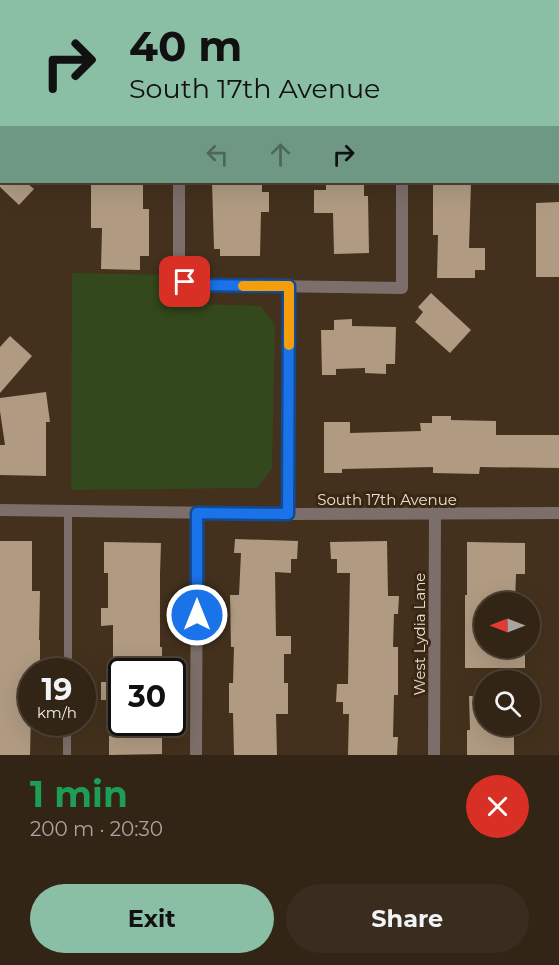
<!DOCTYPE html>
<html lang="en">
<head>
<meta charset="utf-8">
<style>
	:root { --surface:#322516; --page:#3a2d1f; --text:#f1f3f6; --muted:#a8a5a1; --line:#4d4235; --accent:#8abfa5 }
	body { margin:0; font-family:Montserrat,sans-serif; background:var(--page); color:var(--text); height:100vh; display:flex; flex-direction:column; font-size:22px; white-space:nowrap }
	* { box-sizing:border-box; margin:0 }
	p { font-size:20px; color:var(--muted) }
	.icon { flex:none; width:33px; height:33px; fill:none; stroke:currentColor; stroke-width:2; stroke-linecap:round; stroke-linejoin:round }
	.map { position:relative; height:755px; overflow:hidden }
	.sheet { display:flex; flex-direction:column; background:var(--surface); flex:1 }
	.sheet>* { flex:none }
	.hud { position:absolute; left:0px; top:0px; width:560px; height:183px; box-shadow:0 6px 24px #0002,0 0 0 2px var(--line); background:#8abfa5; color:#111; overflow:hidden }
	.needle { width:39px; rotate:270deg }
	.buttons { position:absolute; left:474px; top:592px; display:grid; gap:12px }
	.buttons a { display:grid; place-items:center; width:66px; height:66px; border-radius:50%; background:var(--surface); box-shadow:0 6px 24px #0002,0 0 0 2px var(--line); font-size:30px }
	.speed { position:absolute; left:18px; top:658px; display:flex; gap:12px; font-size:30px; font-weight:700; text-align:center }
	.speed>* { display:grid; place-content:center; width:78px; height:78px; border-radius:50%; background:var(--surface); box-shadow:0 6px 24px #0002,0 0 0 2px var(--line); line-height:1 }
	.speed small { font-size:15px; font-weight:400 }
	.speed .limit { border:3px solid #111; border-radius:9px; background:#fff; color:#111 }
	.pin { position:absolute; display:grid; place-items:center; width:51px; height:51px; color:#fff; margin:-26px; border-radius:12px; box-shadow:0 3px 9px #0006 }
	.me { position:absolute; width:66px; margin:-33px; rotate:0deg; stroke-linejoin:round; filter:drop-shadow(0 0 4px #0008) }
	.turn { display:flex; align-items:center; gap:21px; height:126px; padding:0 30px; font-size:27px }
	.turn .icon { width:78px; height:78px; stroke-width:2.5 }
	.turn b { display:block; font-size:42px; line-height:51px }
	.lanes { display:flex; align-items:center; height:57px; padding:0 30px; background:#0003; justify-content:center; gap:30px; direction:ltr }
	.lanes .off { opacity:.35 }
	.round { display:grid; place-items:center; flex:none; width:63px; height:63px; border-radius:32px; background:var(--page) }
	.summary { display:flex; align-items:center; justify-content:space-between; height:102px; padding:0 30px }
	h1 { font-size:36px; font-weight:700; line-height:45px; color:#1e9e55 }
	.button { display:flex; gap:12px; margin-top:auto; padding:12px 30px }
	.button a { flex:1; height:69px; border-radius:36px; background:var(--accent); color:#111; font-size:24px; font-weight:700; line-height:69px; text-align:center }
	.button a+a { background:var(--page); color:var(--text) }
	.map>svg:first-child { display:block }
	.green { fill:#33481c }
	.building { fill:#b09a82 }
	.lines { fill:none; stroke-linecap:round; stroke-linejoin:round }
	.lane { stroke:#7c6e6a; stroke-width:8 }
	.street { stroke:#7c6e6a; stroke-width:12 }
	.route-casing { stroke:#114b97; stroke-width:15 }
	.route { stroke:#1a73e8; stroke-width:10 }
	.slow { stroke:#f59e0b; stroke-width:10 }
	.labels { text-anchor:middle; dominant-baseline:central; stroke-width:6; stroke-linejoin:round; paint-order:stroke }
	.street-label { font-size:15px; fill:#ede1d5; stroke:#392713 }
</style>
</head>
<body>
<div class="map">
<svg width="559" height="755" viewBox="0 0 559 755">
	<rect width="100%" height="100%" fill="#43311d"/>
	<path class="green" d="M72 273 167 275C173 291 178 301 196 304L261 306 275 325 272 469 257 488 71 490Z"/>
	<g class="building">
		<polygon points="0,182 26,182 34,189 19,205 0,187"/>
		<polygon points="91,182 143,182 143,209 149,209 149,256 140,256 140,270 101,269 102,228 91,228"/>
		<polygon points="212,182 262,182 262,192 269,192 269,212 261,212 260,256 220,256 220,249 214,249"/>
		<polygon points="326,182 364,182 364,196 368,196 369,253 334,254 333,213 314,213 314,190 326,190"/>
		<polygon points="433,182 471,182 469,248 485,248 485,270 475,270 475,278 437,278 438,235 433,235"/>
		<polygon points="559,202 559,277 536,277 536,203"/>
		<polygon points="431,293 471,330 450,353 415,322 423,312 418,307"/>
		<polygon points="352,319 352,326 396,327 395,364 386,364 386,374 365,373 365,368 336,369 336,375 322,375 321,330 334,330 334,320"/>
		<polygon points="10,336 32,356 0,393 0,347"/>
		<polygon points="46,392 50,422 46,422 46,476 0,475 0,445 5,445 0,411 0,398"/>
		<polygon points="432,416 451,416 451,420 496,421 496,435 559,435 559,468 480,467 479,474 433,473 433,467 342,469 342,473 324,473 324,422 350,422 350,433 421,431 420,423 432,423"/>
		<polygon points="235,539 298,541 297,559 291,559 291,573 275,572 276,636 291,636 291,654 284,654 284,683 288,683 288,714 276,714 277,755 234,755 233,713 229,713 229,683 233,683 234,647 231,647 230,595 239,595 241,553 234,553"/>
		<polygon points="0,541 32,541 32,591 40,591 39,640 40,640 40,672 32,672 30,755 0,755"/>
		<polygon points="387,541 388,596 399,596 398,614 394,614 393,647 398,647 398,695 394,695 393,737 398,737 397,755 348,755 349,714 343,714 343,702 336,702 337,684 348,684 350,573 337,573 337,559 331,559 330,542"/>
		<polygon points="104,542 161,543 160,574 160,647 162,647 162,666 113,666 113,625 101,626 101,608 108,608 108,573 104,573"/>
		<polygon points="467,542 525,543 525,574 516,574 515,603 484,603 484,648 525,648 525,668 465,668 465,595 467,595"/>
		<polygon points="101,682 122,682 122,713 107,713 107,700 101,700"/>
		<polygon points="469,696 484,696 484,730 514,731 514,755 467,755 467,730 470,730"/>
		<polygon points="109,736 162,736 162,754 109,755"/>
	</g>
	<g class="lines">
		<g class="lane">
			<polyline points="68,672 68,511"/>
			<polyline points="67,755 67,723"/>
		</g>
		<g class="street">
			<polyline points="181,2 181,0"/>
			<polyline points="522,2 523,0"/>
			<polyline points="558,73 559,73"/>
			<polyline points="179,182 179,270 185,282 200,285 402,288 402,182"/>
			<polyline points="0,510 288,514 559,513"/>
			<polyline points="288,514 289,286"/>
			<polyline points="196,755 197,513"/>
			<polyline points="434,755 435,513"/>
		</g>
	</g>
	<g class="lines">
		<g class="route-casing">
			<polyline id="route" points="185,282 200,285 289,286 288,514 197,513 197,615"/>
		</g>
		<use href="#route" class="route"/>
		<polyline class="slow" points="243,286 289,286 289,345"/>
	</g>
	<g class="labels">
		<g class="street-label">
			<text x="387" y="499">South 17th Avenue</text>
			<text transform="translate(419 634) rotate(-90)">West Lydia Lane</text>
		</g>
	</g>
</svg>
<div class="buttons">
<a><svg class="needle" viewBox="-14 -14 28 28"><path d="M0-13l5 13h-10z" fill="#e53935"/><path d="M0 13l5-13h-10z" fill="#a8a5a1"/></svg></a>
<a><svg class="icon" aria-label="search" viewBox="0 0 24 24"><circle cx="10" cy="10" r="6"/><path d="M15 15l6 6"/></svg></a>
</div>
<div class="speed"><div>19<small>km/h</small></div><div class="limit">30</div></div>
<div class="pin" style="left:185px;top:282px;background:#d93025"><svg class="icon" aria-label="arrive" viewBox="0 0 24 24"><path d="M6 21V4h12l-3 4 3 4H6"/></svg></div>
<svg class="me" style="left:197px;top:615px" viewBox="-20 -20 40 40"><circle r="17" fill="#1a73e8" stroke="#fff" stroke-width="3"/><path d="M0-11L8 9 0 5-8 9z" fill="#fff"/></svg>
<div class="hud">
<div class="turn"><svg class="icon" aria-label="right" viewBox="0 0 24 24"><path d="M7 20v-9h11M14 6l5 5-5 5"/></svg><div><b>40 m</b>South 17th Avenue</div></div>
<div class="lanes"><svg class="icon off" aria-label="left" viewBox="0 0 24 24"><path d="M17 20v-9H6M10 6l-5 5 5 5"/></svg><svg class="icon off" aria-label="ahead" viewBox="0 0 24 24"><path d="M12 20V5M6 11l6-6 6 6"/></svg><svg class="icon" aria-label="right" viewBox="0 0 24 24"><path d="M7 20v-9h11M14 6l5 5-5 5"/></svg></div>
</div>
</div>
<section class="sheet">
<div class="summary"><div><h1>1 min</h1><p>200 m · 20:30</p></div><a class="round" style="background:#d93025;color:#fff"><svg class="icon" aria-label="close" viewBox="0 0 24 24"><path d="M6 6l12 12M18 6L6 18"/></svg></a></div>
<div class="button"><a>Exit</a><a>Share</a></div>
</section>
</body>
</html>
